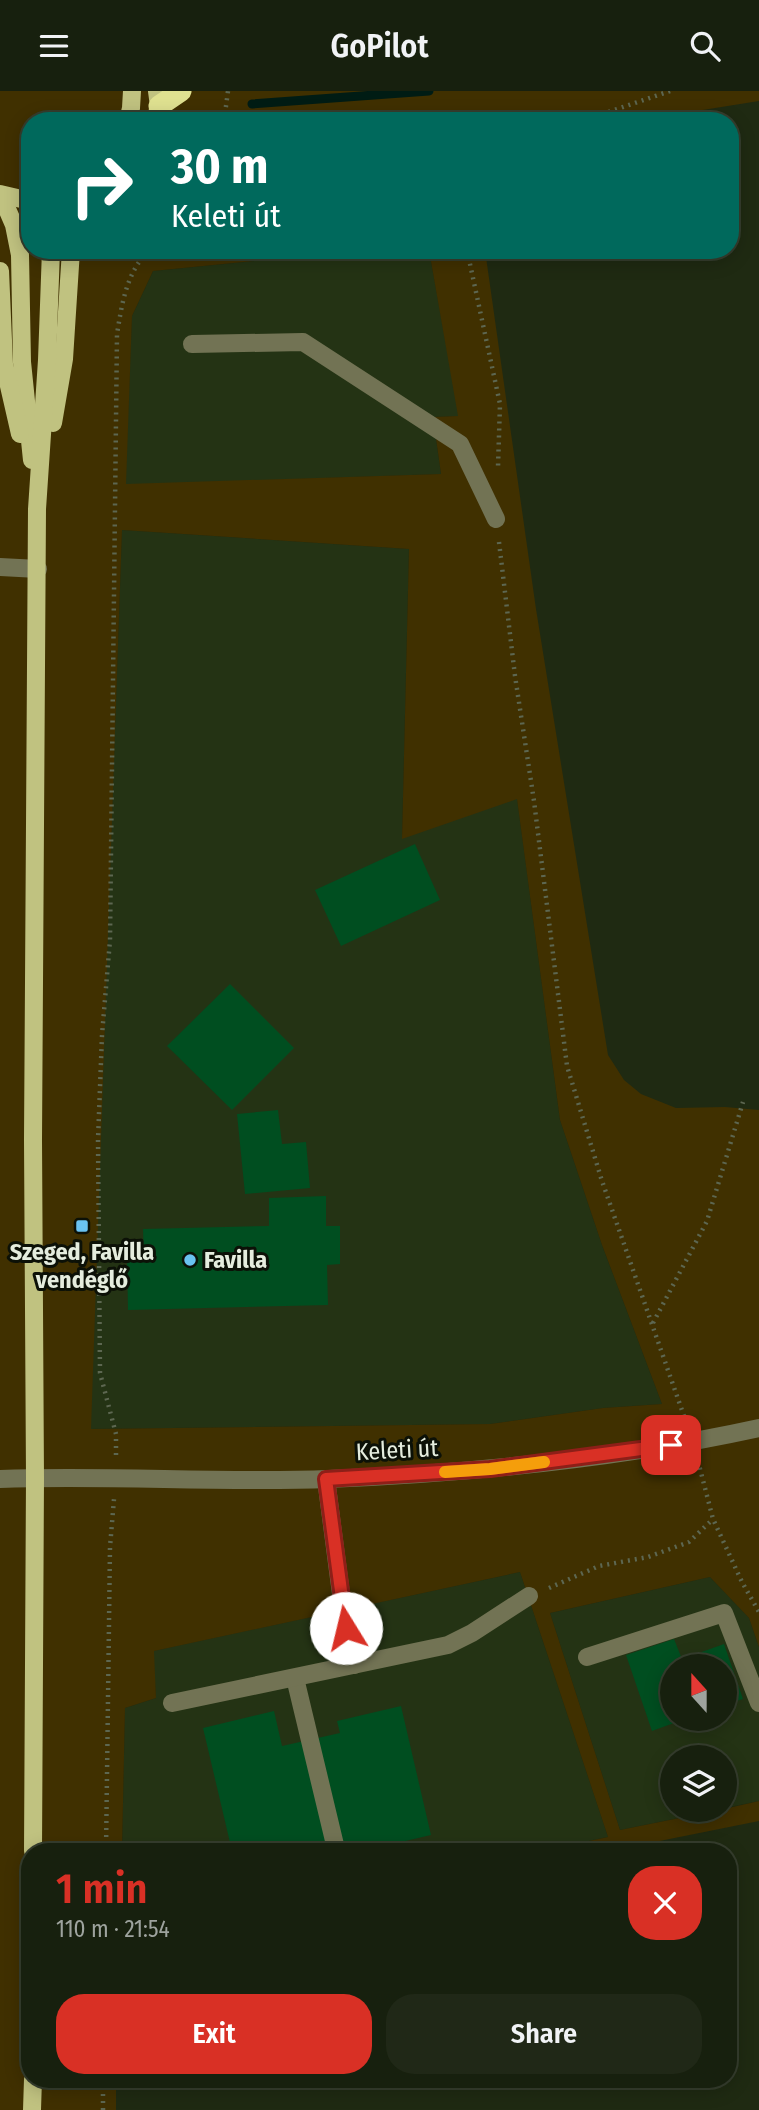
<!DOCTYPE html>
<html lang="en">
<head>
<meta charset="utf-8">
<style>
	:root { --surface:#17200e; --page:#202817; --text:#f1f3f6; --muted:#9ea39e; --line:#363e2e; --accent:#d93025 }
	body { margin:0; font-family:"Fira Sans Condensed",sans-serif; background:var(--page); color:var(--text); height:100vh; display:flex; flex-direction:column; font-size:26px; white-space:nowrap }
	* { box-sizing:border-box; margin:0 }
	p { font-size:23px; color:var(--muted) }
	.icon { flex:none; width:38px; height:38px; fill:none; stroke:currentColor; stroke-width:2; stroke-linecap:round; stroke-linejoin:round }
	.map { position:relative; flex:1; overflow:hidden }
	.details { position:absolute; left:21px; top:1752px; width:716px; height:245px; display:flex; flex-direction:column; background:var(--surface); border-radius:28px; box-shadow:0 4px 18px #0003,0 0 0 2px var(--line) }
	.details>* { flex:none }
	.guide { position:absolute; left:21px; top:21px; width:718px; height:147px; border-radius:28px; box-shadow:0 4px 18px #0003,0 0 0 2px var(--line); background:#00695c; color:#fff; overflow:hidden }
	.needle { width:46px; rotate:339deg }
	.fabs { position:absolute; left:660px; top:1563px; display:grid; gap:14px }
	.fabs a { display:grid; place-items:center; width:77px; height:77px; border-radius:50%; background:var(--surface); box-shadow:0 4px 18px #0003,0 0 0 2px var(--line); font-size:35px }
	.pin { position:absolute; display:grid; place-items:center; width:60px; height:60px; color:#fff; margin:-30px; border-radius:14px; box-shadow:0 4px 10px #0006 }
	.me { position:absolute; width:77px; margin:-38px; rotate:351deg; stroke-linejoin:round; filter:drop-shadow(0 0 5px #0008) }
	.turn { display:flex; align-items:center; gap:24px; height:147px; padding:0 35px; font-size:32px }
	.turn .icon { width:91px; height:91px; stroke-width:2.5 }
	.turn b { display:block; font-size:49px; line-height:60px }
	.round { display:grid; place-items:center; flex:none; width:74px; height:74px; border-radius:28px; background:var(--page) }
	.head { display:flex; align-items:center; justify-content:space-between; height:119px; padding:0 35px }
	h1 { font-size:42px; font-weight:600; line-height:52px; color:var(--accent) }
	.button { display:flex; gap:14px; margin-top:auto; padding:14px 35px }
	.button a { flex:1; height:80px; border-radius:28px; background:var(--accent); color:#fff; font-size:28px; font-weight:600; line-height:80px; text-align:center }
	.button a+a { background:var(--page); color:var(--text) }
	header { display:flex; justify-content:space-between; align-items:center; height:91px; padding:0 35px; background:var(--surface); font-size:32px; font-weight:600 }
	.map>svg:first-child { display:block }
	.built { fill:#243314; fill-rule:evenodd }
	.green { fill:#403000; fill-rule:evenodd }
	.lines { fill:none; stroke-linecap:round; stroke-linejoin:round }
	.stream { stroke:#001c14; stroke-width:9 }
	.building { fill:#004e20 }
	.path { stroke:#5d6751; stroke-width:4.5; stroke-dasharray:2 5; stroke-linecap:butt }
	.minor { stroke:#727354; stroke-width:18 }
	.major { stroke:#c0c280; stroke-width:18 }
	.highway { stroke:#dfe190; stroke-width:21 }
	.route-casing { stroke:#8d1f18; stroke-width:18 }
	.route { stroke:#d93025; stroke-width:12 }
	.slow { stroke:#f59e0b; stroke-width:12 }
	.poi-dot { fill:#6ac3f1; stroke:#0c1107; stroke-width:2.5 }
	.labels { text-anchor:middle; dominant-baseline:central; stroke-width:6; stroke-linejoin:round; paint-order:stroke }
	.poi-label { font-size:24px; font-weight:bold; fill:#e5edde; stroke:#0c1107 }
	.street-label { font-size:24px; fill:#e5edde; stroke:#0c1107 }
</style>
</head>
<body>
<header><svg class="icon" aria-label="menu" viewBox="0 0 24 24"><path d="M4 6h16M4 12h16M4 18h16"/></svg>GoPilot<svg class="icon" aria-label="search" viewBox="0 0 24 24"><circle cx="10" cy="10" r="6"/><path d="M15 15l6 6"/></svg></header>
<div class="map">
<svg width="759" height="2019" viewBox="0 0 759 2019">
	<rect width="100%" height="100%" fill="#1f2a12"/>
	<g class="built">
		<polygon points="365,159 429,159 459,325 433,326 441,383 125,394 132,225 153,180"/>
		<polygon points="122,439 409,458 402,747 517,707 560,1029 602,1154 662,1313 603,1317 490,1333 90,1338"/>
		<polygon points="520,1481 608,1746 541,1760 122,1760 125,1617 156,1607 153,1560"/>
		<path d="M710 1486 749 1527 759 1556V1710L725 1717 724 1666H672V1718L718 1719 620 1739 550 1522ZM672 1575H724V1628H672Z"/>
	</g>
	<path class="green" d="M0 0H759V10L684 22 659 30H30V159H365L153 180 132 225 126 393 441 383 433 326 458 325 429 159H485L536 518 608 964 624 989 641 1003 676 1017 725 1016 759 1019V1556L749 1527 710 1486 550 1522 620 1739 724 1718 759 1710V1730L610 1760H541L608 1746 520 1481 154 1560 156 1607 125 1617 122 1760H30V1988H116V2019H0ZM122 439 409 458 402 748 517 708 560 1029 602 1154 662 1313 603 1317 490 1333 91 1338Z"/>
	<g class="lines">
		<polyline class="stream" points="252,13 429,0"/>
	</g>
	<g class="building">
		<polygon points="415,753 440,809 341,855 315,799"/>
		<polygon points="230,893 294,957 232,1019 167,955"/>
		<polygon points="278,1019 282,1053 306,1051 310,1097 245,1103 237,1023"/>
		<polygon points="326,1105 326,1135 340,1135 340,1173 327,1174 328,1214 128,1219 127,1166 144,1165 143,1138 269,1135 269,1107"/>
		<polygon points="674,1548 682,1568 724,1553 743,1608 724,1614 724,1575 672,1575 672,1628 685,1628 652,1640 626,1564"/>
		<polygon points="401,1615 431,1744 367,1759 366,1754 341,1760 232,1760 203,1637 274,1620 282,1655 340,1642 337,1630"/>
	</g>
	<g class="lines">
		<g class="path">
			<polyline points="224,30 228,0"/>
			<polyline points="582,30 670,0"/>
			<polyline points="467,159 500,313 498,376"/>
			<polyline points="499,451 515,585 534,710 567,975 602,1090 685,1328"/>
			<polyline points="653,1232 707,1130 743,1011"/>
			<path d="M116 1364V1343L100 1282 98 1049 102 944 110 849 117 243C122 213 126 182 149 159"/>
			<polyline points="698,1370 713,1428 742,1491 759,1521"/>
			<polyline points="549,1497 599,1475 648,1466 689,1451 713,1428"/>
			<polyline points="106,1760 110,1456 114,1408"/>
			<polyline points="103,2019 103,1988"/>
		</g>
		<g class="minor">
			<polyline points="192,253 303,251 460,353 496,428"/>
			<polyline points="0,476 38,478"/>
			<path d="M0 1388C109 1384 219 1392 328 1388 473 1382 618 1368 759 1337"/>
			<polyline points="326,1388 343,1518 354,1574"/>
			<polyline points="587,1566 724,1522 759,1612"/>
			<polyline points="295,1587 336,1758"/>
			<polyline points="172,1612 448,1554 472,1542 529,1505"/>
		</g>
		<g class="major">
			<polyline points="128,30 131,17 132,0"/>
			<polyline points="155,30 159,15 157,0"/>
			<polyline points="0,103 30,110"/>
			<polyline points="1,104 14,134 20,164 22,271 32,369"/>
			<polyline points="0,180 4,273 20,343"/>
			<polyline points="53,332 64,268 71,159"/>
			<polyline points="33,1760 35,1387 33,1049 37,418 47,269 51,159"/>
			<polyline points="32,2019 33,1988"/>
		</g>
		<polyline class="highway" points="159,15 181,0"/>
	</g>
	<g class="lines">
		<g class="route-casing">
			<polyline id="route" points="346,1537 326,1388 490,1378 671,1354"/>
		</g>
		<use href="#route" class="route"/>
		<polyline class="slow" points="445,1381 490,1378 544,1371"/>
	</g>
	<g class="poi-dot">
		<rect x="75" y="1128" width="14" height="14" rx="3.5"/>
		<circle cx="190" cy="1169" r="7"/>
	</g>
	<g class="labels">
		<g class="poi-label">
			<text x="82" y="1161">Szeged, Favilla<tspan x="82" dy="28">vendéglő</tspan></text>
			<text x="204" y="1169" text-anchor="start">Favilla</text>
		</g>
		<g class="street-label">
			<text transform="translate(397 1359) rotate(-3)">Keleti út</text>
		</g>
	</g>
</svg>
<div class="fabs">
<a><svg class="needle" viewBox="-14 -14 28 28"><path d="M0-13l5 13h-10z" fill="#e53935"/><path d="M0 13l5-13h-10z" fill="#9ea39e"/></svg></a>
<a><svg class="icon" aria-label="layers" viewBox="0 0 24 24"><path d="M12 4l9 5-9 5-9-5zM3 14l9 5 9-5"/></svg></a>
</div>
<div class="pin" style="left:671px;top:1354px;background:#d93025"><svg class="icon" aria-label="arrive" viewBox="0 0 24 24"><path d="M6 21V4h12l-3 4 3 4H6"/></svg></div>
<svg class="me" style="left:346px;top:1537px" viewBox="-20 -20 40 40"><circle r="19" fill="#fff"/><path d="M0-13L10 11 0 6-10 11z" fill="#d93025"/></svg>
<div class="guide">
<div class="turn"><svg class="icon" aria-label="right" viewBox="0 0 24 24"><path d="M7 20v-9h11M14 6l5 5-5 5"/></svg><div><b>30 m</b>Keleti út</div></div>
</div>
<section class="details">
<div class="head"><div><h1>1 min</h1><p>110 m · 21:54</p></div><a class="round" style="background:#d93025;color:#fff"><svg class="icon" aria-label="close" viewBox="0 0 24 24"><path d="M6 6l12 12M18 6L6 18"/></svg></a></div>
<div class="button"><a>Exit</a><a>Share</a></div>
</section>
</div>
</body>
</html>
